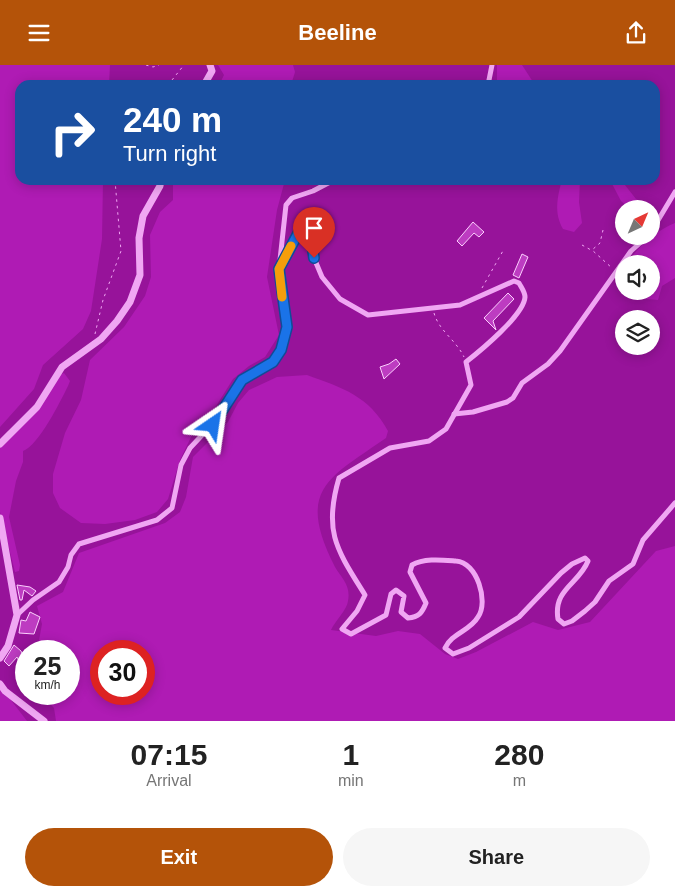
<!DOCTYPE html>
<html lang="en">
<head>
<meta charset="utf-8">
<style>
	:root { --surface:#fff; --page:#f6f6f6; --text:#222; --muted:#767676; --accent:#b45309 }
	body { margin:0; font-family:Arial,sans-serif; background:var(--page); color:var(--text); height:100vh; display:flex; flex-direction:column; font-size:19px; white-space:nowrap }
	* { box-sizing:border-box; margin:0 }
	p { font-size:16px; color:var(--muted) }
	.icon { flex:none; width:28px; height:28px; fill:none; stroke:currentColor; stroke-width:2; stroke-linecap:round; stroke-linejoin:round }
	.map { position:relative; height:656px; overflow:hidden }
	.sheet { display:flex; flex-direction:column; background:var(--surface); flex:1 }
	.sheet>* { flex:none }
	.top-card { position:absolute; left:15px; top:15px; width:645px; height:105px; border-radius:15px; box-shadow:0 2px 12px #0003; background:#1a4fa0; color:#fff; overflow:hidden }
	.needle { width:32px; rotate:44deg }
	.tools { position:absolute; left:615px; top:135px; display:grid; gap:10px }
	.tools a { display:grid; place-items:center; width:45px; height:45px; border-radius:50%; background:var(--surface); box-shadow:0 2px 12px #0003; font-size:25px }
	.speed { position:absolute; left:15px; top:575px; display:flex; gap:10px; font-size:25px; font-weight:700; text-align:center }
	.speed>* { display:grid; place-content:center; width:65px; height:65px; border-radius:50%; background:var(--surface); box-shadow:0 2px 12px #0003; line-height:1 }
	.speed small { font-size:12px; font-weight:400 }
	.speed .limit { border:8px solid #d22; background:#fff; color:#111 }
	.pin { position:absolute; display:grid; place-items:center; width:42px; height:42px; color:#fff; margin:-51px -21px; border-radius:50% 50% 50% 0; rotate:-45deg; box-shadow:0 0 5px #0007 }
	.pin .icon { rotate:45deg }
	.me { position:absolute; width:55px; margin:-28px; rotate:32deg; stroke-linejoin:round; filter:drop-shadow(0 0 4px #0008) }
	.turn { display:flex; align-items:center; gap:18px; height:105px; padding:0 25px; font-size:22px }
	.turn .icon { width:65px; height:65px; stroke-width:2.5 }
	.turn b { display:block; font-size:35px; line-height:42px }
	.eta { display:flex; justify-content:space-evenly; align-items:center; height:85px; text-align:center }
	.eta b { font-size:30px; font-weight:800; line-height:35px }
	.primary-button { display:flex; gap:10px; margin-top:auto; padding:10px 25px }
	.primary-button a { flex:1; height:58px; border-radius:30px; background:var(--accent); color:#fff; font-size:20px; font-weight:800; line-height:58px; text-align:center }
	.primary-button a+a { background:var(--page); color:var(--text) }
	header { display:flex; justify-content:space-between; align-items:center; height:65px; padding:0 25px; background:var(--accent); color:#fff; font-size:22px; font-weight:800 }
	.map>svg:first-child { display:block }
	.green { fill:#af1bb4; fill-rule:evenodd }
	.building { fill:#bd3cc1; stroke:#fbcffd }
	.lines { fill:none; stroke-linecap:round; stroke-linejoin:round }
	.path { stroke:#f0a7f3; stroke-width:1; stroke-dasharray:2.5 4; stroke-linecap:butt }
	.minor { stroke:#f0a7f3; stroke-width:5 }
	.tertiary { stroke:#f0a7f3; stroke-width:7 }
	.route-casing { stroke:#114b97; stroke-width:12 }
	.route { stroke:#1a73e8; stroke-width:9 }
	.slow { stroke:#f59e0b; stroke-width:9 }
</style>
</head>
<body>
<header><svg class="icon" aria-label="menu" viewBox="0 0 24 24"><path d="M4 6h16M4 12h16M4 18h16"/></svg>Beeline<svg class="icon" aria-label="share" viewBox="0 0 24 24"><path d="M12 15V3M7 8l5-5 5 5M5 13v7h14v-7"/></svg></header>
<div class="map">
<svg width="675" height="656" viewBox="0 0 675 656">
	<rect width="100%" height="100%" fill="#97139a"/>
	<g class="green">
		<polygon points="0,0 110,0 109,20 20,20 20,115 103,115 102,174 91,246 83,264 43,300 34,324 0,362"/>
		<polygon points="218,0 293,0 295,7 291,20 219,20 224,10"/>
		<polygon points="497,0 522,0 535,20 500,20 497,17"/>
		<polygon points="173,115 285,115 277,145 267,212 279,270 265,292 249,301 233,314 203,362 192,370 180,395 168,434 157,447 135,455 105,459 81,458 60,443 53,428 53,409 65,368 81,335 90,295 124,262 145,231 151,212 150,170 160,147 173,135"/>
		<path d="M562 115H580L579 137 582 158 574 167 563 164C554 148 557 133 562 115Z"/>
		<polygon points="610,115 621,115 636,134 655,144 652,157 651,144 630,144 621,136"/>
		<path d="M675 158V213L662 221 658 235 647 234 642 226H651V199H627C637 182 657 165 675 158Z"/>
		<path d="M64 308 70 316 68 321C60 337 39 380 23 386V397L16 416 9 452 20 500 19 506 15 507 0 447V381L59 310Z"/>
		<path d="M307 310C343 323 369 331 388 366L386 373C327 414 296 425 335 502 342 514 351 520 348 536 347 545 335 556 331 565L376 571 398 566 420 569 445 589 458 594 476 587 533 557 558 565 590 557 656 486 675 481V656H56L54 643 41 629H69V586H37L42 559 37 541 63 527 79 488 165 458 180 447 186 432 193 392 228 357 238 338 249 325 277 312ZM101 586H144V629H101Z"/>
		<polygon points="0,621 27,656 0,656"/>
	</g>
	<g class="building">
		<polygon points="473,157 484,167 479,172 474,168 462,181 457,176"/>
		<polygon points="522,189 528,192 519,213 513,210"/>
		<polygon points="508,228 514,234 493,256 496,265 484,253"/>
		<polygon points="396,294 400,299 384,314 380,302 389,299"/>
		<polygon points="17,520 30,522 36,526 32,531 24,525 22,535 20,535"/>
		<polygon points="30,547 40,552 34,569 19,568 21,555 26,556"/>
		<polygon points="14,580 21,586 26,597 21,600 17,592 9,601 4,596"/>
	</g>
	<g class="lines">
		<g class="path">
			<polyline points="146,0 153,2 159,0"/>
			<polyline points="168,20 184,0"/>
			<polyline points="603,165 600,178 592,185 612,203"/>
			<polyline points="582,180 591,185"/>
			<polyline points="482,223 504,184"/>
			<path d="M434 248C439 266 456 275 464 292"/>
			<polyline points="95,269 103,235 121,186 115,115"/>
		</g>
		<g class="minor">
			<polyline points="488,20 492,0"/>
			<polyline points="651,167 675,127"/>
			<path d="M279 204 302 161H306L310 166 314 193 322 212 340 234 368 250 460 240 514 216 519 218C521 222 525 227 525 232 524 250 480 286 466 297L471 320 446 364 429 376 390 383 339 413C323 467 337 485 365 530L357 546 342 564 351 569 386 550 391 529 396 525 404 531 401 547 408 553C419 552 422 548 426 538L410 507 412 500C424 493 442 495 456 496 477 497 489 537 478 552 470 566 452 568 445 583L453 589 469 583 519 552 561 508 572 499 585 493 588 496C579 519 553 524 558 554L564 559 572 556 585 546 595 537 609 516 633 499 643 475 675 438"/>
			<polyline points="454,349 473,347 507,337 513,333 522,318 548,299 560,286 631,186 648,171"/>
			<polyline points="17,550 33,535 59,517 68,502 71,490 79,479 157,455 172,443 181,400 190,383 220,351 242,315 273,297 281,285 287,262 279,204 286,140 292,133 313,126 334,115"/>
		</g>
		<g class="tertiary">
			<polyline points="204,20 212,6 210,0"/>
			<polyline points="0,379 37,342 62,302 101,274 117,256 130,237 140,210 139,173 143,151 160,121 161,115"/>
			<polyline points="0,453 17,550 8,581 0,593"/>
			<polyline points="0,619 5,626 44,656"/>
		</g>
	</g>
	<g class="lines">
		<g class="route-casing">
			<polyline id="route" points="213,360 242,315 273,297 281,285 287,262 279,204 302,161 306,161 310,166 314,193"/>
		</g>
		<use href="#route" class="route"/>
		<polyline class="slow" points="282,232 279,204 291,181"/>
	</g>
</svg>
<div class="tools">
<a><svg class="needle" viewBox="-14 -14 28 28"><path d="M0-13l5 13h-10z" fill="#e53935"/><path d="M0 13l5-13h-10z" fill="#767676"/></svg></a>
<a><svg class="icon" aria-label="sound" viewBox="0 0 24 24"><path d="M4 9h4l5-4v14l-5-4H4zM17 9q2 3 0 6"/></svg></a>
<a><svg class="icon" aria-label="layers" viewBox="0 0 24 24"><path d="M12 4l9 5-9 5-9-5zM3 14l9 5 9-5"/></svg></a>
</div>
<div class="speed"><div>25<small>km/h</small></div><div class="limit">30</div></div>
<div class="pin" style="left:314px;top:193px;background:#d93025"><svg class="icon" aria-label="arrive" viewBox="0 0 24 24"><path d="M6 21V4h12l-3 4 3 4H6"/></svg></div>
<svg class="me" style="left:213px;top:360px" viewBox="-20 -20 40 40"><path d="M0-17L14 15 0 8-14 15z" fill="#1a73e8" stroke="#fff" stroke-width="4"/></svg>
<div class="top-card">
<div class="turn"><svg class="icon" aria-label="right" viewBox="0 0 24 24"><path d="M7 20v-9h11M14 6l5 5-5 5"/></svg><div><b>240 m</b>Turn right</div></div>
</div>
</div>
<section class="sheet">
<div class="eta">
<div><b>07:15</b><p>Arrival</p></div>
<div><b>1</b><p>min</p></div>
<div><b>280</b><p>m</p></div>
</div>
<div class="primary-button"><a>Exit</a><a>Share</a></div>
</section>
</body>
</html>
